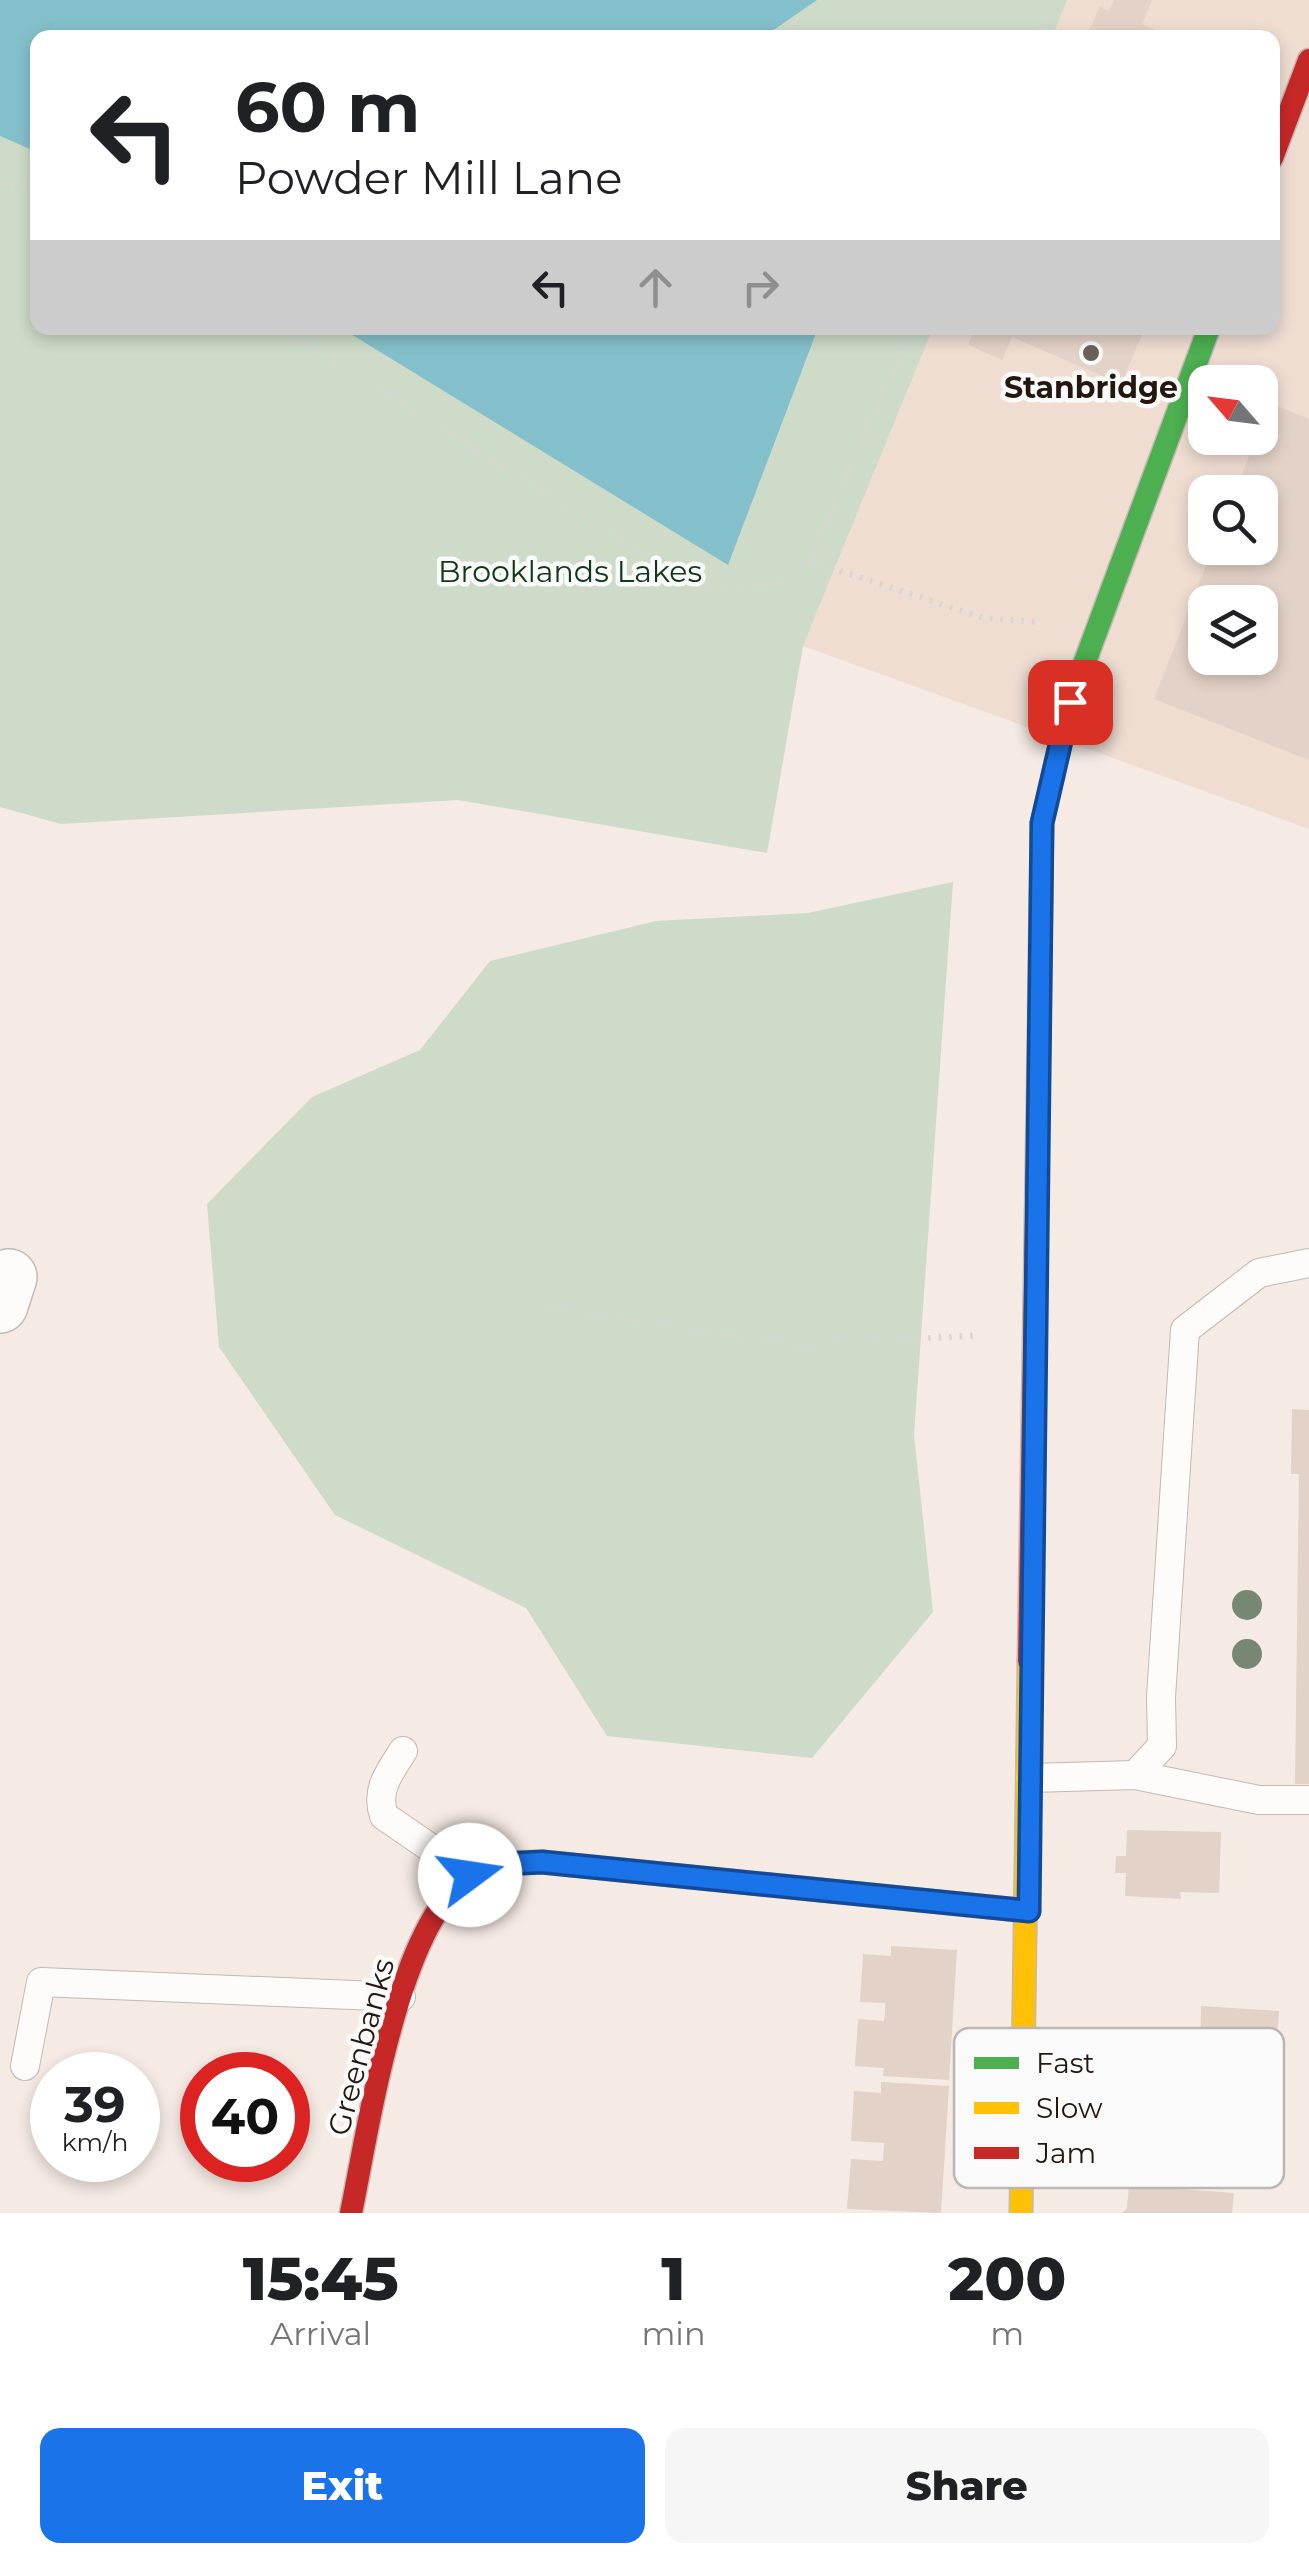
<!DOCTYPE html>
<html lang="en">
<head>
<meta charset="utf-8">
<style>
	:root { --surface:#fff; --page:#f6f6f6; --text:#202124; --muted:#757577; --accent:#1a73e8 }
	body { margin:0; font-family:Montserrat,sans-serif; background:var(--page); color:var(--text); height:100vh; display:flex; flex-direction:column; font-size:38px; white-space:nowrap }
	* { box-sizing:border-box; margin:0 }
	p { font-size:32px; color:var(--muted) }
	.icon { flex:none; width:55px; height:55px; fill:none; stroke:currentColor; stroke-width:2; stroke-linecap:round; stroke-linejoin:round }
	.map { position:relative; height:2213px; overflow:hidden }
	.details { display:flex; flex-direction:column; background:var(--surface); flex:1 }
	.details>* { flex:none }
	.top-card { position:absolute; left:30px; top:30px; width:1250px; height:305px; border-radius:20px; box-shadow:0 5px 15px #0003; background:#fff; color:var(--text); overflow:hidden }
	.needle { width:65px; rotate:298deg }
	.tools { position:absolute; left:1188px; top:365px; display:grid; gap:20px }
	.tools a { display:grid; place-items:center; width:90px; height:90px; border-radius:20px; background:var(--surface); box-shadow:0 5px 15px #0003; font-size:50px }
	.speed { position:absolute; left:30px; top:2052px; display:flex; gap:20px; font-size:50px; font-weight:700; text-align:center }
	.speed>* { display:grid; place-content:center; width:130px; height:130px; border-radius:50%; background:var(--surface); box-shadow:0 5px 15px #0003; line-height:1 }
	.speed small { font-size:25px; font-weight:400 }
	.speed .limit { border:15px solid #d22; background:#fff; color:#111 }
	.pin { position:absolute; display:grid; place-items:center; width:85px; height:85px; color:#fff; margin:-42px; border-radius:20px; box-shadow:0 5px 15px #0006 }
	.me { position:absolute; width:110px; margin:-55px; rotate:76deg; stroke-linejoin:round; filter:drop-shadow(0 0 8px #0008) }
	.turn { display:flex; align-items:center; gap:35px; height:210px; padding:0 40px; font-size:45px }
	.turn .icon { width:130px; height:130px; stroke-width:2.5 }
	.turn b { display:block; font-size:70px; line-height:85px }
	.lanes { display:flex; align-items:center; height:95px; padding:0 40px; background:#0003; justify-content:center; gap:50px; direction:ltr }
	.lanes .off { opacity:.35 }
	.eta { display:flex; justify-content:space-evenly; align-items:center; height:170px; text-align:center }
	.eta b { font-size:60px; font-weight:800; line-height:70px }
	.primary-button { display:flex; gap:20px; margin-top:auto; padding:20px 40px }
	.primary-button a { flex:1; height:115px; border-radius:20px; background:var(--accent); color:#fff; font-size:40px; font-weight:800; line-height:115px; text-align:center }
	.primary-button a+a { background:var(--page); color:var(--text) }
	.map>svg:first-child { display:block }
	.built { fill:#efddd2; fill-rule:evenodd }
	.green { fill:#cedbc8 }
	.water { fill:#84c0cb }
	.building { fill:#e3d2c7; fill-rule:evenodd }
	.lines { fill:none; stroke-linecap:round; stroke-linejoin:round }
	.lane-casing { stroke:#c4b8b2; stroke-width:30 }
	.street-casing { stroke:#c4b8b2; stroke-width:58 }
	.fast-casing { stroke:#c4b8b2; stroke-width:25 }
	.slow-casing { stroke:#c4b8b2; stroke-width:25 }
	.jam-casing { stroke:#c4b8b2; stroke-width:25 }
	.path { stroke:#d8d5d3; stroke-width:6; stroke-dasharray:2.5 8; stroke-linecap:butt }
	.lane { stroke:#fefcfb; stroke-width:28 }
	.street { stroke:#fefcfb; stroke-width:55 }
	.fast { stroke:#4caf50; stroke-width:22 }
	.slow { stroke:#ffc107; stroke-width:22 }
	.jam { stroke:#c62828; stroke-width:22 }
	.tree { fill:#768874 }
	.route-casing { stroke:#114b97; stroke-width:25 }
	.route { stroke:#1a73e8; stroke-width:18 }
	.poi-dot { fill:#6c615a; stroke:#fafafa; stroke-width:4 }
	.labels { text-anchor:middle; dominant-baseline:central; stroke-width:9; stroke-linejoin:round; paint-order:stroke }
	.poi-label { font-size:30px; font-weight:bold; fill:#231710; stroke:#fafafa }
	.park-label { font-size:30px; fill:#0f3819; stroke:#fafafa }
	.street-label { font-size:30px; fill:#231710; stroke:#fafafa }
	.key { fill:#fafafa; stroke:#bab6b4; stroke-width:2.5 }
	.key-label { font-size:28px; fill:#231710 }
</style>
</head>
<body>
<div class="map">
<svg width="1309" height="2213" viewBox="0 0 1309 2213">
	<rect width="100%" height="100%" fill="#f5eae4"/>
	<path class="built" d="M1067 0H1309V829L803 646 933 328H1272V38L1052 37ZM1205 382H1260V438H1205ZM1205 492H1260V548H1205ZM1205 602H1260V658H1205Z"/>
	<g class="green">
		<polygon points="0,0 1067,0 1052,38 38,38 38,328 933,328 803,646 767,853 458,800 61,824 0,807"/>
		<polygon points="953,882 914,1435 933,1612 812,1758 607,1736 526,1608 335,1515 219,1347 207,1204 312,1097 420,1050 490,961 656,921 808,913"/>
	</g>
	<g class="water">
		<polygon points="0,0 817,0 762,38 38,38 37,152 0,136"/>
		<polygon points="341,328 818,328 728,565"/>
	</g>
	<g class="building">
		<polygon points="1114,0 1152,0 1142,24 1174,38 1086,38 1100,6 1109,11"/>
		<polygon points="975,328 1145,328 1121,384 1012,337 1002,360 968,345"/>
		<path d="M1270 403 1309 419V760L1154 699 1213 548H1260V492H1235ZM1205 602H1260V658H1205Z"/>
		<polygon points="1292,1409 1309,1410 1309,1784 1295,1784 1299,1474 1291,1474"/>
		<polygon points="1127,1830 1221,1832 1219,1893 1180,1892 1181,1899 1125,1896 1126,1873 1115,1873 1116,1856 1126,1856"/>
		<polygon points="891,1946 957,1950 949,2080 883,2076 884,2068 855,2066 858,2019 884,2021 885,2012 885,2003 860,2002 863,1954 891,1956"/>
		<polygon points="1201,2006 1279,2011 1274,2079 1200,2074"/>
		<polygon points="881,2082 949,2086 941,2213 847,2209 851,2159 883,2161 884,2143 851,2141 854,2091 881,2093"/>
		<polygon points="1129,2185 1234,2193 1232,2213 1122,2213 1127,2209"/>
	</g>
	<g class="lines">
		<g class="lane-casing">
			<g id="lane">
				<path d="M403 1751C389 1773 375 1790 384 1816L470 1875"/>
				<polyline points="1135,1775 1162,1746 1161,1697 1185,1330 1259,1273 1309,1263"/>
				<polyline points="1030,1778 1135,1775 1259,1800 1309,1800"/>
				<polyline points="25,2066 41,1982 401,1997"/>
			</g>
		</g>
		<g class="street-casing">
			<polyline id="street" points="0,1305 9,1277"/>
		</g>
		<g class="fast-casing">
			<polyline id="fast" points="1039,1031 1042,823 1070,702 1209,328"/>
		</g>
		<g class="slow-casing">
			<polyline id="slow" points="1021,2213 1029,1661"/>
		</g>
		<g class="jam-casing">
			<g id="jam">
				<polyline points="1272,158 1309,60"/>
				<polyline points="1029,1661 1039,1031"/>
				<path d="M351 2213C368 2132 398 1916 474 1873 494 1861 520 1863 542 1862L1029 1911"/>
			</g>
		</g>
		<g class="path">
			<polyline points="1037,38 1053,0"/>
			<polyline points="0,184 38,193"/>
			<polyline points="279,328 697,587 781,584 810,561 911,328"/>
			<polyline points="810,561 984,618 1039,622"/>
			<polyline points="543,1306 798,1346 979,1335"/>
		</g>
		<use href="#lane" class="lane"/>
		<use href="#street" class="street"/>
		<use href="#fast" class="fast"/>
		<use href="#slow" class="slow"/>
		<use href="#jam" class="jam"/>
	</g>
	<g class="tree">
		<circle cx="1247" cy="1605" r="15"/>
		<circle cx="1247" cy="1654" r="15"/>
	</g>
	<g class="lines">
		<g class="route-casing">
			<polyline id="route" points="470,1875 503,1864 542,1862 1029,1911 1042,823 1070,702"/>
		</g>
		<use href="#route" class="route"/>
	</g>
	<circle class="poi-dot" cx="1091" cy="353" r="10"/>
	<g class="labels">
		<g class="poi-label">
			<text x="1091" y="387">Stanbridge</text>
		</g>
		<g class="park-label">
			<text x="570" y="571">Brooklands Lakes</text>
		</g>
		<g class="street-label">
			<text transform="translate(361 2047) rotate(-75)">Greenbanks</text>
		</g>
	</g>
	<rect x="954" y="2028" width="330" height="160" rx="15" class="key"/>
	<rect x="974" y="2057" width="45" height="12" fill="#4caf50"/>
	<rect x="974" y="2102" width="45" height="12" fill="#ffc107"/>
	<rect x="974" y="2147" width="45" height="12" fill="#c62828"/>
	<g class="key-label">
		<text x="1036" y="2073">Fast</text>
		<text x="1036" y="2118">Slow</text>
		<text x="1036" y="2163">Jam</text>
	</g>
</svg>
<div class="tools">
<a><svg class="needle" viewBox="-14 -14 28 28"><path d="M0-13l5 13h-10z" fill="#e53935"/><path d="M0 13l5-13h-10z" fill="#757577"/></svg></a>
<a><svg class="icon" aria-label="search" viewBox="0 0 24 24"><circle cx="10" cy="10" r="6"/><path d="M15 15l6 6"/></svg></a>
<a><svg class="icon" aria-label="layers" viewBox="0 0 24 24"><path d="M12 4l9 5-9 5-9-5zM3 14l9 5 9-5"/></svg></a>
</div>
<div class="speed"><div>39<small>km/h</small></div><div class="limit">40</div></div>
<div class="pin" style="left:1070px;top:702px;background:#d93025"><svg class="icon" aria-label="arrive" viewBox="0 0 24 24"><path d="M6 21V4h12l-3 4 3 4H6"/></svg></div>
<svg class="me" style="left:470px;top:1875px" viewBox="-20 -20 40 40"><circle r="19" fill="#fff"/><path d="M0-13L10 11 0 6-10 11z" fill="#1a73e8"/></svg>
<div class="top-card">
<div class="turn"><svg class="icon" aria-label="left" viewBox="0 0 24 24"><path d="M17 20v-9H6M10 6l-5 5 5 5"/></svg><div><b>60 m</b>Powder Mill Lane</div></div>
<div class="lanes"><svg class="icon" aria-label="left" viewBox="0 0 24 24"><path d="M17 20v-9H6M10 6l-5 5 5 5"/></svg><svg class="icon off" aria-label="ahead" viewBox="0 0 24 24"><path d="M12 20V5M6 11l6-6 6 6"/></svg><svg class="icon off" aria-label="right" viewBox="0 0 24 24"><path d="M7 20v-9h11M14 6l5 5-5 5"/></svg></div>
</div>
</div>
<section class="details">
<div class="eta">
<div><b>15:45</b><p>Arrival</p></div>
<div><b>1</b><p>min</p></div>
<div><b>200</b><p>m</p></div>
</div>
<div class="primary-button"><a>Exit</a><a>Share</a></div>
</section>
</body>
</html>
